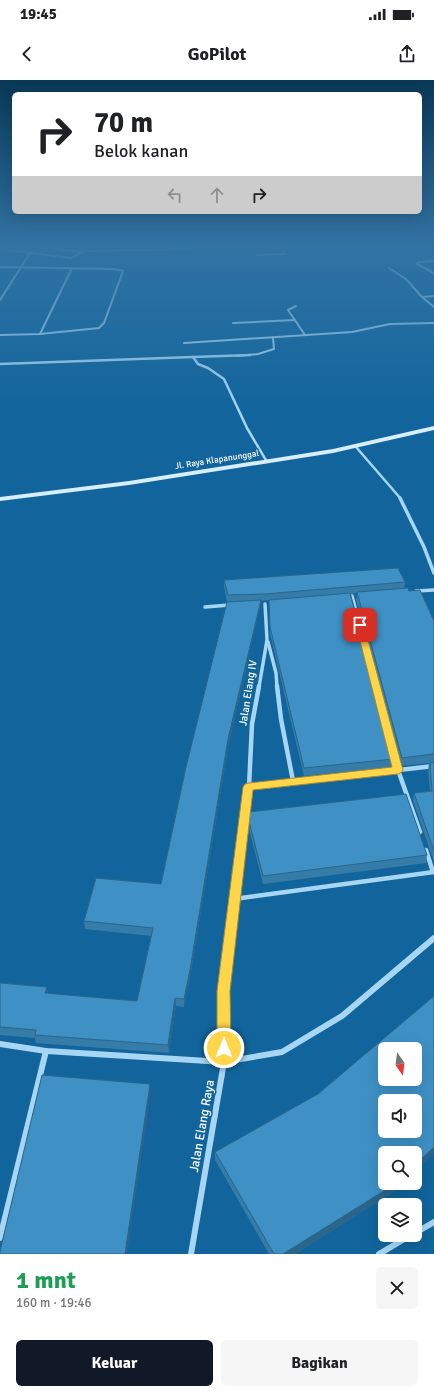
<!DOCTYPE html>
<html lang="id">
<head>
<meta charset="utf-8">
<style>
	:root { --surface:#fff; --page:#f6f6f6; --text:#202124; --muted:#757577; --accent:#111827 }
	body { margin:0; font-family:Signika,sans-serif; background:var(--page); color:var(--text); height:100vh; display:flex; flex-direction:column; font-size:15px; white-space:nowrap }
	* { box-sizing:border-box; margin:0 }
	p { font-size:13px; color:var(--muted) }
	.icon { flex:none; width:22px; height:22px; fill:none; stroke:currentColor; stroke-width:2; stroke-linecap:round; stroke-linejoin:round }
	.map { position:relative; height:1174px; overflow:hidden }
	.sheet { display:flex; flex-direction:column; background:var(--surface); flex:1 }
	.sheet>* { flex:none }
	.top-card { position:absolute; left:12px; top:12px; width:410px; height:122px; border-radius:6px; box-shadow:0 4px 16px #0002; background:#fff; color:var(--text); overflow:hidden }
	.needle { width:26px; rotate:166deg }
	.controls { position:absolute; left:378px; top:962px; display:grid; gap:8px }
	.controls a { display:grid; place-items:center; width:44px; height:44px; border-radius:6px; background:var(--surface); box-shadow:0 4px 16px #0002; font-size:20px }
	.pin { position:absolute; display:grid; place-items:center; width:34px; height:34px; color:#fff; margin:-17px; border-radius:8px; box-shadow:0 2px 6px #0006 }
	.me { position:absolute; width:44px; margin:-22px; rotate:0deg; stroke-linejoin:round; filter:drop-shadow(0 0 3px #0008) }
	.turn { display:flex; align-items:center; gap:14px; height:84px; padding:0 16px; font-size:18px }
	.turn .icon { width:52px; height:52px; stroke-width:2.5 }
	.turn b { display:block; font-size:28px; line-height:34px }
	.lanes { display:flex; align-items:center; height:38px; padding:0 16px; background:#0003; justify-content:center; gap:20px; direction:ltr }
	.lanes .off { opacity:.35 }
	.round { display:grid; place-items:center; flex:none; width:42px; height:42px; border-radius:6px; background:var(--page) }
	.summary { display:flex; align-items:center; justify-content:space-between; height:68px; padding:0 16px }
	h1 { font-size:24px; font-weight:700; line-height:30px; color:#1e9e55 }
	.cta { display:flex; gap:8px; margin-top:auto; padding:8px 16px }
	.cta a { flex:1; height:46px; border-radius:6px; background:var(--accent); color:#fff; font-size:16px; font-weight:700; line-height:46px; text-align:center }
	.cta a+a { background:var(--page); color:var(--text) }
	.status { display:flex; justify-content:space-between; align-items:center; height:28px; padding:0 20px; background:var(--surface); direction:ltr }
	.status svg { height:11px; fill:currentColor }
	header { display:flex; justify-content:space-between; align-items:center; height:52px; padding:0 16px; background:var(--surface); font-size:18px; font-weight:700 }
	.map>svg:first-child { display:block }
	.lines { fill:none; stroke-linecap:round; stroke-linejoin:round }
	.street-far4 { stroke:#a6d6f4; stroke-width:2 }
	.street-far3 { stroke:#a6d6f4; stroke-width:2.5 }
	.street-far2 { stroke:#a6d6f4; stroke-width:3.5 }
	.street-far1 { stroke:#a6d6f4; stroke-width:4.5 }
	.street { stroke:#a6d6f4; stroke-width:6 }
	.secondary { fill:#d6eefd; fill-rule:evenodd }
	.wall { fill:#357ca9 }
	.shaded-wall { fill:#2b658a }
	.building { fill:#3e90c5; stroke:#2b658a; fill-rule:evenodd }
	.route { fill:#ffd54a; stroke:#a68a30 }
	.labels { text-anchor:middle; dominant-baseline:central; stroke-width:3; stroke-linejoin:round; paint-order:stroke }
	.far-street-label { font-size:9px; fill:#fff; stroke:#11659c }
	.street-label { font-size:11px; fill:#fff; stroke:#11659c }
	.near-street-label { font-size:13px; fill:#fff; stroke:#11659c }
</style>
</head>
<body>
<div class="status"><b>19:45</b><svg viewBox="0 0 49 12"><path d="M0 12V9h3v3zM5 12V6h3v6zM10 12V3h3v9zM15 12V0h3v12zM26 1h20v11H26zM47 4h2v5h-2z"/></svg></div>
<header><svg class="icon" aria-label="back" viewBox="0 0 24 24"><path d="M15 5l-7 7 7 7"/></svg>GoPilot<svg class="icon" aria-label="share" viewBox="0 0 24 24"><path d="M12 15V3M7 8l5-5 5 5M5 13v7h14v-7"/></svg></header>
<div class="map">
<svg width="434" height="1174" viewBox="0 0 434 1174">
	<rect width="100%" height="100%" fill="#11659c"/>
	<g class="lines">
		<g class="street-far4">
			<polyline points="37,167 83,172"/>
			<polyline points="0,169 71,178 83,172 82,167"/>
			<polyline points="83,171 190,169"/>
			<polyline points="257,175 285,174 282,167"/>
			<polyline points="434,181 418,182 417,184 434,193"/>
			<polyline points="0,187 114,189 123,191 104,243 99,248 40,254 0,255"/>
			<polyline points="389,188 406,199 422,217 434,227"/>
			<polyline points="422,217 434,216"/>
			<polyline points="0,220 30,173"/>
			<polyline points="296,226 288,230 305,255"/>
			<polyline points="233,243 295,240"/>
			<polyline points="40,254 72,188"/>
			<polyline points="184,263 352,252 390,244 434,243"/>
			<polyline points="237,276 258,274 274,269 273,258"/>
		</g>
		<g class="street-far3">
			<polyline points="250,275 193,277 198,284 208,288 224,299 247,348 267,382"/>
			<polyline points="0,284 193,277"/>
			<polyline points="356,367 401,419"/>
		</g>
		<g class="street-far2">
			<polyline points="400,418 424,467 434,493"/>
			<polyline points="416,511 434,510"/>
			<polyline points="352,516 376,607"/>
			<polyline points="205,527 230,525"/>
			<polyline points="268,562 276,593 277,607"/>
			<polyline points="259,607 267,560 265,524"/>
		</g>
		<g class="street-far1">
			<polyline points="277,606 281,639 293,701"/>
			<polyline points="376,606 398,690 420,752"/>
			<polyline points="249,707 434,686"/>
			<polyline points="426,770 433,792"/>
			<polyline points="234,819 434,792"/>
			<polyline points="231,852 249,707 252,644 259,606"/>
		</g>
		<g class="street">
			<polyline points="0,964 46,971 224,982 282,972 342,936 434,858"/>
			<polyline points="415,1153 434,1142"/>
			<polyline points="0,1158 46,971"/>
			<polyline points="191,1174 224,982 224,911 231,851"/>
			<polyline points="379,1174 411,1155"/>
		</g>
		<polygon class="secondary" points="434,346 434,350 333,373 129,405 0,421 0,417 129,401 333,369"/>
	</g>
	<g class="wall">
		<polygon points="224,500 405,502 404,509 409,511 434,541 434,782 413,721 414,713 430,711 428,690 429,683 401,686 356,520 357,513 351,514 394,679 393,687 304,696 270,554 269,520 261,521 260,527 228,667 190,898 184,927 176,926 169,973 36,963 35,958 0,955 0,903 48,914 137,921 151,856 85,849 84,841 161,804 227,522 224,507"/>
		<polygon points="248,737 427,775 426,783 263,804 248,745"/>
		<polygon points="434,916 434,1073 415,1091 385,1103 403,1103 393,1112 295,1174 269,1174 215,1080 215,1072 318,1014"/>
	</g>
	<g class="shaded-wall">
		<polygon points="261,520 260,527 228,667 190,898 184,927 184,919 228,659"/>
		<polygon points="47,907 48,915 45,913"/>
		<polygon points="175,918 176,926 169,973 168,965"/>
		<polygon points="150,1004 151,1013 127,1174 125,1174"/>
		<polygon points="434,1067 434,1073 415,1091 415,1085"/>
		<polygon points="396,1103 403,1103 393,1112 295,1174 283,1174"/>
	</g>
	<g class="building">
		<polygon points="398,488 405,502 265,514 228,515 224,500"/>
		<polygon points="408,508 409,511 420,510 434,541 434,674 402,678 357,512"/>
		<polygon points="350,513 394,679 304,688 270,547 269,520"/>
		<polygon points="261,520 228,659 190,890 184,919 175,918 168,965 35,955 36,950 0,947 0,903 47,907 45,913 137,921 153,848 84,841 96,798 161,804 186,687 227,522"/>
		<polygon points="434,682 434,771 414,713 432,711 430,683"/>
		<polygon points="406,714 427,775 263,796 248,737 249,732"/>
		<path d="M434 916V1067L415 1085V1073H385V1103H396L395 1104 283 1174H274L215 1072 318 1014ZM385 969H415V999H385ZM385 1021H415V1051H385Z"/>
		<polygon points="42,995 150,1004 125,1174 0,1174 0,1171"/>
	</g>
	<linearGradient id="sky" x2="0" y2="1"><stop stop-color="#093856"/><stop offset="0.5" stop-color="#3273a4"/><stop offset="1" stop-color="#3273a4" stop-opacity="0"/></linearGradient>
	<rect width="434" height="331" fill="url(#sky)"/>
	<polygon class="route" points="357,543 360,543 364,545 403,690 402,692 398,694 253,710 230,911 231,968 229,972 224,974 219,972 217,968 217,911 243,707 245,704 249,703 392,687 356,545"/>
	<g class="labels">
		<g class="far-street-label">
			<text transform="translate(217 380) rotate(-9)">Jl. Raya Klapanunggal</text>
		</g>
		<g class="street-label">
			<text transform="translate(248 613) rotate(-81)">Jalan Elang IV</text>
		</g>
		<g class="near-street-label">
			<text transform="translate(202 1046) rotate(-80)">Jalan Elang Raya</text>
		</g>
	</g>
</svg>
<div class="controls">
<a><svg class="needle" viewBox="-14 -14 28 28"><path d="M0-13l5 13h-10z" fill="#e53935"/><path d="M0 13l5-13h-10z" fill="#757577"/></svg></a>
<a><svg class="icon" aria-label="sound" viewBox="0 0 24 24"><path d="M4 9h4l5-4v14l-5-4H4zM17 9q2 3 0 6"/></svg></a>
<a><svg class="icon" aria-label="search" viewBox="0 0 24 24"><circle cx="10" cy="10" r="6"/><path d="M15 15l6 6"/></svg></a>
<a><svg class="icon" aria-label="layers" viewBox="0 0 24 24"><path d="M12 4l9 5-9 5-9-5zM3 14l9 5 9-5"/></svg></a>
</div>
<div class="pin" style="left:360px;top:545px;background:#d93025"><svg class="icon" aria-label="arrive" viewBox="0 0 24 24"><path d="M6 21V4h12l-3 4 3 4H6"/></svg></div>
<svg class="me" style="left:224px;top:968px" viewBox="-20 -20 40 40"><circle r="17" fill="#ffd54a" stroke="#fff" stroke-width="3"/><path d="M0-11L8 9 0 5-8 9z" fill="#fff"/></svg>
<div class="top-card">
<div class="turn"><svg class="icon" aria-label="right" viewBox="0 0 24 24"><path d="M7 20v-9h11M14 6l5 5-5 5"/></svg><div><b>70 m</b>Belok kanan</div></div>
<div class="lanes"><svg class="icon off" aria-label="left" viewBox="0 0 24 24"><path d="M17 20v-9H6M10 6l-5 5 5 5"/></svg><svg class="icon off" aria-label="ahead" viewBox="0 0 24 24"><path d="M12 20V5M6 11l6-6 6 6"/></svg><svg class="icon" aria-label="right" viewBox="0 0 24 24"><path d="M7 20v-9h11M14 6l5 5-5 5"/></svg></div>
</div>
</div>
<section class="sheet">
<div class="summary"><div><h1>1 mnt</h1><p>160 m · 19:46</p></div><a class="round"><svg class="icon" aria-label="close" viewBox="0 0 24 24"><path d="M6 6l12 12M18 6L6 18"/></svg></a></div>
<div class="cta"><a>Keluar</a><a>Bagikan</a></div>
</section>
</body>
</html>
